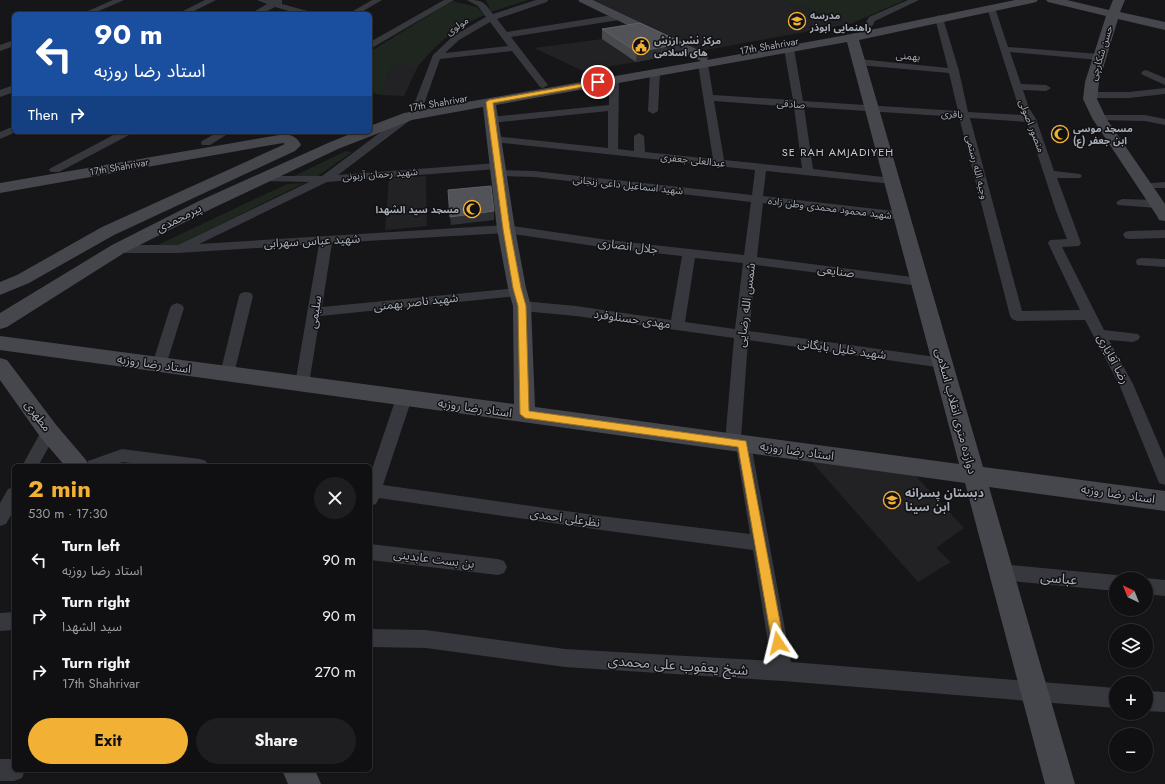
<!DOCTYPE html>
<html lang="en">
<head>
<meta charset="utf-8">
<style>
	:root { --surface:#101012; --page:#1e1e20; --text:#f1f3f6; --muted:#9c9d9f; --line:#303032; --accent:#f2b134 }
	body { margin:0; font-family:Jost,"Noto Sans Arabic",sans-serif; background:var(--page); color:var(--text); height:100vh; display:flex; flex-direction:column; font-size:15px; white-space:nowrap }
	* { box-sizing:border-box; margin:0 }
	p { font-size:13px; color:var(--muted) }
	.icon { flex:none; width:22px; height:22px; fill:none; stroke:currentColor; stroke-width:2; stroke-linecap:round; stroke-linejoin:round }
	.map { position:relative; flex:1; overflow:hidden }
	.panel { position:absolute; left:12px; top:464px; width:360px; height:308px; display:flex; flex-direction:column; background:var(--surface); border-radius:6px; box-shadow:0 1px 3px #0004,0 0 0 1px var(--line) }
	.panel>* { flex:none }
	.top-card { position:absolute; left:12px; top:12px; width:360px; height:122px; border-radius:6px; box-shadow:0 1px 3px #0004,0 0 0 1px var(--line); background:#1a4fa0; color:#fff; overflow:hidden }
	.needle { width:26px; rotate:317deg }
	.fabs { position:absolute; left:1109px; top:572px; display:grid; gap:8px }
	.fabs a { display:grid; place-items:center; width:44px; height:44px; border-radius:50%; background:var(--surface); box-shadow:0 1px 3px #0004,0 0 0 1px var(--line); font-size:20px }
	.pin { position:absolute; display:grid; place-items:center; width:34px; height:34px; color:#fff; margin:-17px; border:2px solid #fff; border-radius:50%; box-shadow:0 1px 4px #0007 }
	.me { position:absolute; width:44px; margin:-22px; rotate:350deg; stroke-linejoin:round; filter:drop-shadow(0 0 3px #0008) }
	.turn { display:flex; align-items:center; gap:14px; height:84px; padding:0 16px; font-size:18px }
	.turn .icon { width:52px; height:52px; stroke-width:2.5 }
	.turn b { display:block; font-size:28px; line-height:34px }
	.then { display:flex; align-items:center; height:38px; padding:0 16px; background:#0003; gap:8px; font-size:15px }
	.round { display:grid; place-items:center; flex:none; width:42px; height:42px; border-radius:21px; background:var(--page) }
	.headline { display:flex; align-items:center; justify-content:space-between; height:68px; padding:0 16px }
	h1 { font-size:24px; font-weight:700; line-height:30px; color:var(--accent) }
	.cta { display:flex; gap:8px; margin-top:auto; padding:8px 16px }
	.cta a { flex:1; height:46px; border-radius:24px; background:var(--accent); color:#111; font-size:16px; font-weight:700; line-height:46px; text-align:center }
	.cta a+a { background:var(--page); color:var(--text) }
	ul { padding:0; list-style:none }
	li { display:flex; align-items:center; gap:12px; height:56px; padding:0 16px }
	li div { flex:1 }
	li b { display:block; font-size:15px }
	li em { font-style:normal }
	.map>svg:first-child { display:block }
	.built { fill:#222225 }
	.green { fill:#1e261f }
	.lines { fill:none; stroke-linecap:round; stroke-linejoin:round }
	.street { fill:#37383d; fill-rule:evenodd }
	.secondary { fill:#45474d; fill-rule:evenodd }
	.wall { fill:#47494d }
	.shaded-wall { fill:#2f3033 }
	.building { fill:#525359; stroke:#5f6168 }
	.route { fill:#f2b134; stroke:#9d7322 }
	.labels { text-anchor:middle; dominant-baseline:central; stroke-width:3; stroke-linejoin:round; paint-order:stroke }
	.far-poi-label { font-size:10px; font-weight:bold; fill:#a8adb8; stroke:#111113; text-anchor:start }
	.far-street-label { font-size:10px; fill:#a8adb8; stroke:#111113 }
	.far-neighbourhood-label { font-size:11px; letter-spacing:1px; fill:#c9ccd4; stroke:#111113 }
	.street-label { font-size:12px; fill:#a8adb8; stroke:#111113 }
	.poi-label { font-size:12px; font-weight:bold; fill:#a8adb8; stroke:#111113; text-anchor:start }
	.near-street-label { font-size:14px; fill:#a8adb8; stroke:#111113 }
</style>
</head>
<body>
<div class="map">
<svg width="1165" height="784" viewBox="0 0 1165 784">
	<rect width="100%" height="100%" fill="#161618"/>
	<g class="built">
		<polygon points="594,0 784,0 850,24 700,51"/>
		<polygon points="602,39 636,62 583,71 534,48"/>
		<polygon points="393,66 418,66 404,96 380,95"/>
		<polygon points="426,176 427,226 385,230 389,178"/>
		<polygon points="810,460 913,473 964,528 936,548 951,562 918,582"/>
	</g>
	<g class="green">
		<polygon points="486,0 528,0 491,12"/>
		<polygon points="784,0 905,0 850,24"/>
		<path d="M452 1 477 7 485 15C457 25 437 44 418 66H393L380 95 370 92V54L373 50Z"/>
		<polygon points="346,151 352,152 318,176 294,176"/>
		<polygon points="304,183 172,248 147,250 287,184"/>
	</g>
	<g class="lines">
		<g class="street">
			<polygon points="113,0 124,0 92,14 81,14"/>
			<polygon points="205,0 216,0 188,14 177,14"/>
			<polygon points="257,0 282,0 282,4 311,12 312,14 299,14 275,7 261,14 250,14 267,4"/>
			<polygon points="372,0 382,0 358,14 348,14"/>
			<polygon points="444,0 454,0 370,49 370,42"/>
			<path d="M467 0C483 0 484 2 493 14L536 0H548L547 2 497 19 507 32 619 14 623 17 619 20 511 37 548 85 543 88 540 87 512 51 440 59 423 107 422 109H414L413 107 433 55 453 36 486 17 478 6ZM490 22 508 46 445 53 459 40Z"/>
			<polygon points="908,0 919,0 875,21 870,30 867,31 863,28 869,17"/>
			<path d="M991 5 995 8 1008 47 1099 54 1104 57 1099 60 1010 52 1021 84 1046 85 1051 88 1046 91 1023 90 1029 108 1036 119 1054 171 1080 174 1082 176 1080 178H1057L1081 243 1079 246 1062 247 1104 330 1138 334 1140 337 1138 340 1133 342 1109 340 1133 384 1165 459V485L1159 483 1157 478 1119 384 1085 320 1017 321 1012 319 1010 316 959 117 804 107 813 169 892 178 896 179 898 181 896 183 892 184 766 171 763 196 902 212 906 213 908 216 906 219 902 220 763 203 757 257 920 278 925 279 927 282 925 285 920 286 756 265 749 331 943 358 948 359 950 363 948 367 943 368 748 340 741 438 749 440 751 444 791 662 1116 688V708L783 681 565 667 426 648 370 647V629L426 630 565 649 771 661 753 550 601 530 379 498 376 504 370 506V475L396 398 399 394 404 392 409 394 412 398 383 485 601 516 750 534 736 447 727 446 725 442 734 338 576 316 522 311 517 309 515 306 517 303 522 301 576 306 671 320 682 256 608 248 506 233 332 243 322 307 518 288 523 289 525 292 523 295 518 296 320 316 309 384 307 388 302 389 297 388 295 384 319 244 178 253H118L114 252 112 249 114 246 118 245H178L309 182 264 181 260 180 258 178 260 176H322L405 114 409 113 414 116 413 118 338 175 497 163 503 166 497 169 327 182 199 244 506 225 608 240 744 255 751 202 534 177 498 176 492 173 498 170 534 171 752 195 755 170 494 142 489 139 494 136 608 148V111L491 123 486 120 491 117 609 105V80L614 77 619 80 618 149 634 151V136L639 133 644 136 645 152 713 159 698 64 703 61 708 64 713 95 793 100 784 49 789 46 794 49 803 101 958 111 949 73 859 65 854 62 859 59 948 68 935 18 939 15 943 18 959 71 968 112 1024 115 1019 108 987 8ZM714 101 794 107 802 168 724 160ZM970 118 1027 122 1056 211 1067 239 1050 240 1048 243 1080 310 1022 311ZM695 258 743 263 735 329 685 322Z"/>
			<polygon points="14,40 14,46 0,51 0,45"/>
			<polygon points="655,69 660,72 658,111 653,114 648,111 650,72"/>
			<polygon points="1146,70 1165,78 1165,85 1143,75 1141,73 1143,71"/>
			<polygon points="14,85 14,92 0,97 0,90"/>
			<polygon points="1165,88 1165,94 1129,98 1091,98 1086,95 1091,92 1129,92"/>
			<polygon points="1099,115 1145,115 1165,119 1165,125 1145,121 1095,120 1094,118 1095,116"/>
			<polygon points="14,126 14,132 16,132 0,139 0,132"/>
			<polygon points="119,132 132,132 131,134 59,172 51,172 49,170 51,168"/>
			<polygon points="218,132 231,132 210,145 202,145 201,143 202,141"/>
			<polygon points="1165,182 1165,188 1140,188 1138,186 1140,184"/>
			<polygon points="1122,199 1157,200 1161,202 1163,204 1161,206 1157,208 1118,205 1116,203 1118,201"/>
			<polygon points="1165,230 1165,238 1129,239 1125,238 1123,235 1125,232 1129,231"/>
			<polygon points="1142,258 1165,259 1165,267 1137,265 1136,262 1137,259"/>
			<polygon points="246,292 251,293 253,296 234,374 232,378 227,379 222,378 220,374 239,296 241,293"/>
			<polygon points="177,303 182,305 184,308 166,365 164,369 159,370 154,369 152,365 170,308 172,305"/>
			<polygon points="49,426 55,428 57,432 38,466 22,466 43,428"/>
			<polygon points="122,449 200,459 206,461 208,466 154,466 123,462 111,466 86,466 88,461"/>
			<polygon points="14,487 14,510 6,524 0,526 0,503 8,489"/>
			<polygon points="370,544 498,559 504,561 507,567 504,573 498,575 370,560"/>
			<polygon points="1001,564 1116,575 1123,579 1116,579 1116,591 1001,580 995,578 992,572 995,566"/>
			<polygon points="1146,578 1165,580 1165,596 1146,594 1146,579 1142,579"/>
			<polygon points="14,612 14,630 0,631 0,613"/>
			<polygon points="1146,691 1165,692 1165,712 1146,711"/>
			<polygon points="0,759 14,759 14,770 25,770 22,778 14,781 0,781"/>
		</g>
		<g class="secondary">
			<path d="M578 0H593L707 54 708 57 707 60 841 36 1015 0H1038L1036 2 1032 3 859 40 983 467 1165 491V511L989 487 1075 784H1045L965 483 0 350V336L514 404 513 306 508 288 497 229 483 107 412 120 338 149 211 209 124 253 7 327 0 329V313L112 245 199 201 328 143 355 132H370V126L404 113 701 61 580 2ZM847 42 959 464 535 407 531 306 526 288 515 229 496 105Z"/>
			<polygon points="1046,0 1067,0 1109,10 1113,0 1125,0 1120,12 1165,22 1165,30 1118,19 1099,82 1097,99 1106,118 1165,204 1165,221 1159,220 1157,216 1092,118 1083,99 1085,82 1106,16 1048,2"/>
			<path d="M285 134C292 135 298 138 301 145L295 151 114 235 29 283 0 295V282L17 275 102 227 285 144 283 143 0 193V183Z"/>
			<polygon points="0,358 7,360 57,426 86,460 89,466 65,466 41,438 0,380"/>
			<polygon points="282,770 315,770 321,784 288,784"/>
		</g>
	</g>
	<polygon class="wall" points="602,29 683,43 682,53 636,62 602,39"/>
	<g class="shaded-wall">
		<polygon points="683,43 682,53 636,62 637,52"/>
		<polygon points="494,211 494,220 451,225 450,217"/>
	</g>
	<g class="building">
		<polygon points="640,23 683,43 637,52 602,29"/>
		<polygon points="491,186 494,211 450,217 448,190"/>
	</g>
	<polygon class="route" points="598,81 600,81 600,84 493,103 510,229 521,288 526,306 529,411 746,441 784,643 782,647 778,648 774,647 772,643 738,447 525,418 520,414 518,306 513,288 503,229 486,102 489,100"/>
	<defs>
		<g id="school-ring" transform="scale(0.9)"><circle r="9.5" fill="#111113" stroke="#f2b134" stroke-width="1.5"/><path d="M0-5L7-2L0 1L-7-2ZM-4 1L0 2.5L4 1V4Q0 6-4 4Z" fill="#f2b134"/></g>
		<g id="civic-ring" transform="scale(0.9)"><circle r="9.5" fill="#111113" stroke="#f2b134" stroke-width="1.5"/><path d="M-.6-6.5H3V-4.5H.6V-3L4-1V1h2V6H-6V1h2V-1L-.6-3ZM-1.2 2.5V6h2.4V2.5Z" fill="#f2b134"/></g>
		<g id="mosque-ring" transform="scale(0.9)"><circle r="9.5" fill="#111113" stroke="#f2b134" stroke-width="1.5"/><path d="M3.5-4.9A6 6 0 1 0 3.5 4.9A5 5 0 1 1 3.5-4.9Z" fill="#f2b134"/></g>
	</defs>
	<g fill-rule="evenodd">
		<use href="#school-ring" x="797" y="21"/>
		<use href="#civic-ring" x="641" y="46"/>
		<use href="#mosque-ring" x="1060" y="134"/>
		<use href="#mosque-ring" x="472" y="209"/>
		<use href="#school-ring" x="892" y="500"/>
	</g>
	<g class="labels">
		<g class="far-poi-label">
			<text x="810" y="15">مدرسه<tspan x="810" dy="12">راهنمایی ابوذر</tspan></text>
			<text x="654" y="40">مرکز نشر ارزش<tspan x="654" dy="12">های اسلامی</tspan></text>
			<text x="1073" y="128">مسجد موسی<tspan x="1073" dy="12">ابن جعفر (ع)</tspan></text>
			<text x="459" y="209" text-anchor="end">مسجد سید الشهدا</text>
		</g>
		<g class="far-street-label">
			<text transform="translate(457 26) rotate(-34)">مولوی</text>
			<text transform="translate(769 46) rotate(-10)">17th Shahrivar</text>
			<text transform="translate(1101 53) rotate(-73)">حسن شکارچی</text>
			<text transform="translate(908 56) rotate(5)">بهمنی</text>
			<text transform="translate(438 103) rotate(-10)">17th Shahrivar</text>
			<text transform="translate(791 104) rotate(4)">صادقی</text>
			<text transform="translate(952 114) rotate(3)">باقری</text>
			<text transform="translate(1032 126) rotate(69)">منصور اصولی</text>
			<text transform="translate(693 160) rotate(6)">عبدالعلی جعفری</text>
			<text transform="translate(119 167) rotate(-10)">17th Shahrivar</text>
			<text transform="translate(977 167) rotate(76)">وجیه الله رستمی</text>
			<text transform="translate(380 174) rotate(-4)">شهید رحمان آربونی</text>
			<text transform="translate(628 185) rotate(6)">شهید اسماعیل داعی زنجانی</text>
			<text transform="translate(830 208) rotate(7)">شهید محمود محمدی وطن زاده</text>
		</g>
		<g class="far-neighbourhood-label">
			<text x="838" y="152">SE RAH AMJADIYEH</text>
		</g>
		<g class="street-label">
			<text transform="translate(179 218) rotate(-27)">پیرمحمدی</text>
			<text transform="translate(312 241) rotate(-3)">شهید عباس سهرابی</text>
			<text transform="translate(628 246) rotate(7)">جلال انصاری</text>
			<text transform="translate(836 271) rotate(7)">صنایعی</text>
			<text transform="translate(416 302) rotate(-6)">شهید ناصر بهمنی</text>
			<text transform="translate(746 305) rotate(-83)">شمس الله رضایی</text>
			<text transform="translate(315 312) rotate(-81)">سلیمی</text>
			<text transform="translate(632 319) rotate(8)">مهدی حسنلوفرد</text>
			<text transform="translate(842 349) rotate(8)">شهید خلیل بایگانی</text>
			<text transform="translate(1113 359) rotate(62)">رضا آقایاری</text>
			<text transform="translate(154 364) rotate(8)">استاد رضا روزبه</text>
			<text transform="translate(475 408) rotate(8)">استاد رضا روزبه</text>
			<text transform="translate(956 411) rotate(75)">دوازده متری انقلاب اسلامی</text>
			<text transform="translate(38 416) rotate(53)">مطهری</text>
			<text transform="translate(797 451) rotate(8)">استاد رضا روزبه</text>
			<text transform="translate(1118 494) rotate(8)">استاد رضا روزبه</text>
			<text transform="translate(565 518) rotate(8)">نظرعلی احمدی</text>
			<text transform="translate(434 559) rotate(7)">بن بست عابدینی</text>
		</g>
		<g class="poi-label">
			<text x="905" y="493">دبستان پسرانه<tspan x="905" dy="14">ابن سینا</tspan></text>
		</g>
		<g class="near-street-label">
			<text transform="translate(1059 578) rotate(5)">عباسی</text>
			<text transform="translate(678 665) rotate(4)">شیخ یعقوب علی محمدی</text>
		</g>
	</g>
</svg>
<div class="fabs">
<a><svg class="needle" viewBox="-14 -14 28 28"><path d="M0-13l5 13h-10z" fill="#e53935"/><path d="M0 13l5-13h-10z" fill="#9c9d9f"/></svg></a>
<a><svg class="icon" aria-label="layers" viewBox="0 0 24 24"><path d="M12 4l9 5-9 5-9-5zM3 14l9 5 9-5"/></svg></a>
<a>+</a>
<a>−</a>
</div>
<div class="pin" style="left:598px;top:82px;background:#d93025"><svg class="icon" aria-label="arrive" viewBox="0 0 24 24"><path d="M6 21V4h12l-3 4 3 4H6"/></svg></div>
<svg class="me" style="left:778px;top:643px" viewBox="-20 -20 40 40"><path d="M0-17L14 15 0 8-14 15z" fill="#f2b134" stroke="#fff" stroke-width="4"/></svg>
<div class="top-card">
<div class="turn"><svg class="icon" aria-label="left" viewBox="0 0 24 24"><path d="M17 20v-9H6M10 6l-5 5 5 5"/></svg><div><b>90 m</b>استاد رضا روزبه</div></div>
<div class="then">Then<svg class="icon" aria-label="right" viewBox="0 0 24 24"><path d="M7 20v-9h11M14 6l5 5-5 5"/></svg></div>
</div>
<section class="panel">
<div class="headline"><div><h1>2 min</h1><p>530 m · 17:30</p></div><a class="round"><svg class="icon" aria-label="close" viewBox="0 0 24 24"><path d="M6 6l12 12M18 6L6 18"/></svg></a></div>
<ul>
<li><svg class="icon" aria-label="left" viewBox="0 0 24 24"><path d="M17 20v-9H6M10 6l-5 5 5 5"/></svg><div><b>Turn left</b><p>استاد رضا روزبه</p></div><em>90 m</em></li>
<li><svg class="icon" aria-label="right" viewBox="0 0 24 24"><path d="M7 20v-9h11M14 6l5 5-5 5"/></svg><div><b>Turn right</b><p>سید الشهدا</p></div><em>90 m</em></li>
<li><svg class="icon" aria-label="right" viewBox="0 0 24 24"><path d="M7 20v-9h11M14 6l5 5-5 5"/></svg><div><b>Turn right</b><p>17th Shahrivar</p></div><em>270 m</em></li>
</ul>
<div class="cta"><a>Exit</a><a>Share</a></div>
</section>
</div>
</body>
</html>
